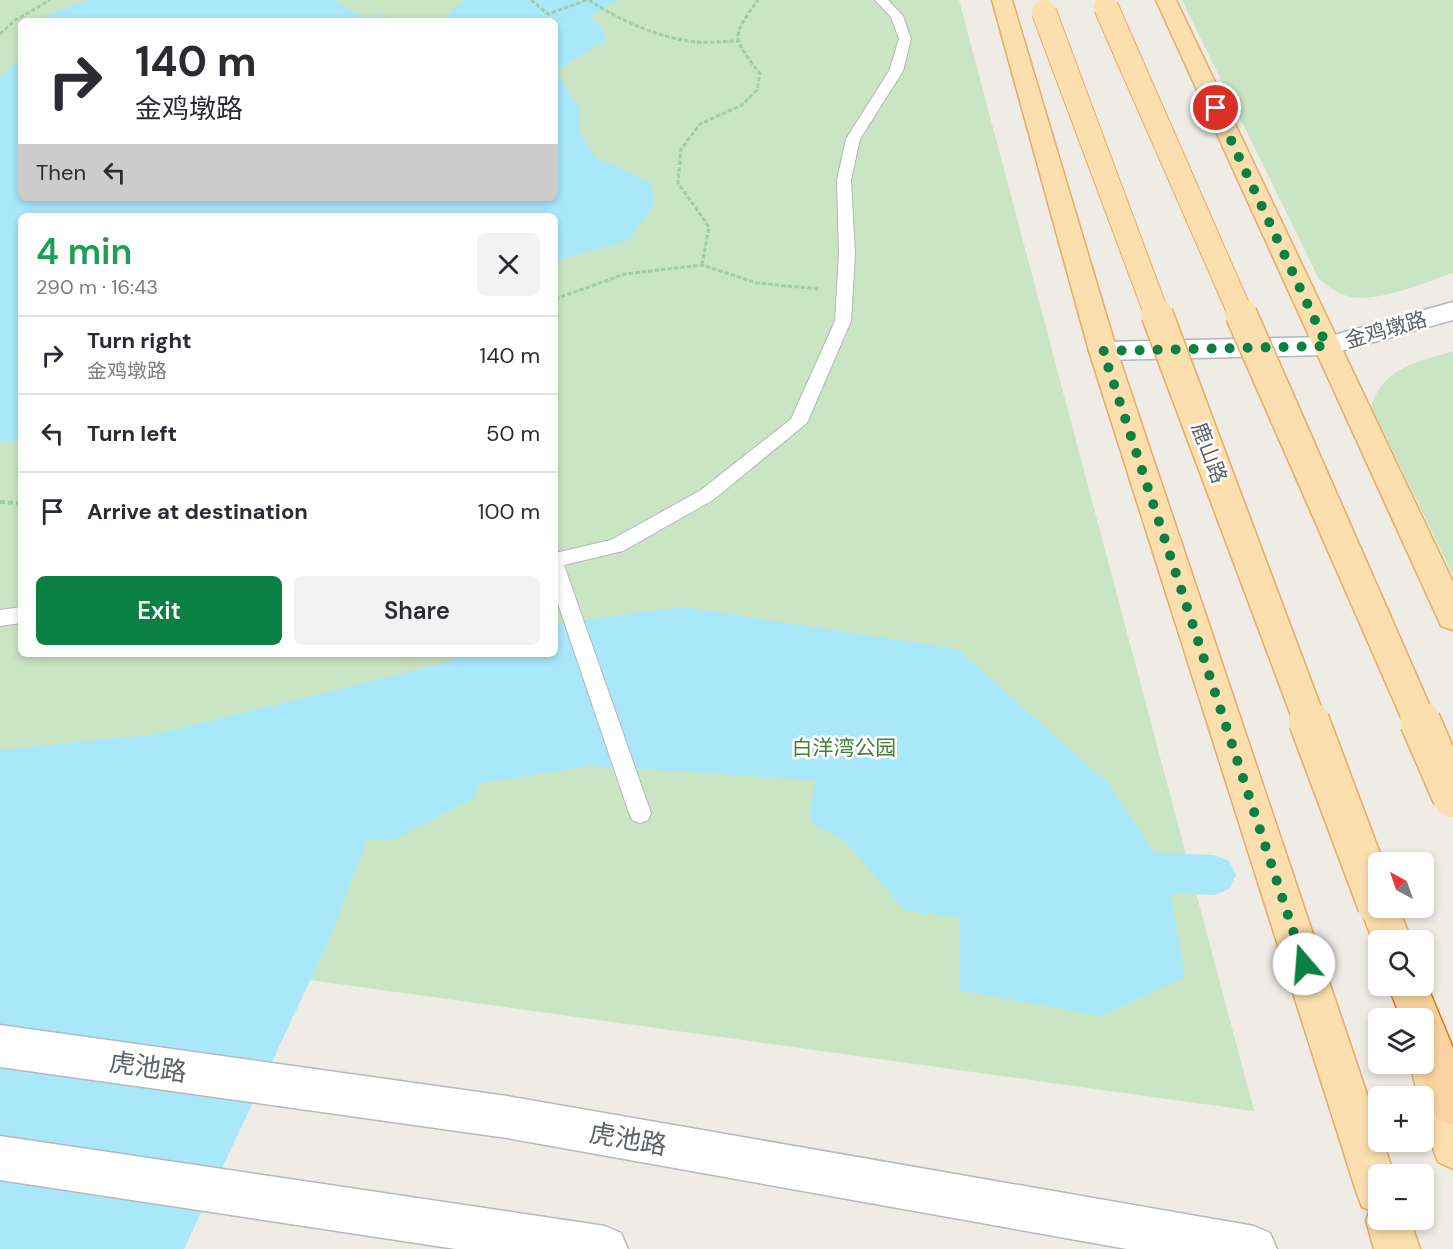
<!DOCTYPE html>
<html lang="en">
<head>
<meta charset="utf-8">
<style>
	:root { --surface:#fff; --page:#f2f2f3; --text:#2b2b33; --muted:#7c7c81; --line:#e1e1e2; --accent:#0b8043 }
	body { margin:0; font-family:"DM Sans","Noto Sans SC",sans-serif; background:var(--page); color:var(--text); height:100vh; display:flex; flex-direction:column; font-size:22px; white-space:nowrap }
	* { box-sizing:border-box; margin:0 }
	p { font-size:20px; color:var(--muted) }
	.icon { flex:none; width:33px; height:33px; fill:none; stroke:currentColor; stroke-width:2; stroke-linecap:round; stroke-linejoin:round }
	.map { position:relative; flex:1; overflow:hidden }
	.sheet { position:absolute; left:18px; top:213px; width:540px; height:444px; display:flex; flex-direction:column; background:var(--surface); border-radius:9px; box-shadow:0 3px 9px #0003 }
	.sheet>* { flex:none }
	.hud { position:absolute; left:18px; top:18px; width:540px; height:183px; border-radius:9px; box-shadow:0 3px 9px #0003; background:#fff; color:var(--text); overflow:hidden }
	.needle { width:39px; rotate:320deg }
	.buttons { position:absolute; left:1368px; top:852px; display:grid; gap:12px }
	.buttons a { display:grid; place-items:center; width:66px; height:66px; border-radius:9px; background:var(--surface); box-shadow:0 3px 9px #0003; font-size:30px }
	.pin { position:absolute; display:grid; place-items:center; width:51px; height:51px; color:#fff; margin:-26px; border:3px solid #fff; border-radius:50%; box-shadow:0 2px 6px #0007 }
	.me { position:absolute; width:66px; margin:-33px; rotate:342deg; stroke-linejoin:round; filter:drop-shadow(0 0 4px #0008) }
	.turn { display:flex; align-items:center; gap:21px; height:126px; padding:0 18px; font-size:27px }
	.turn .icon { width:78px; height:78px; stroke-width:2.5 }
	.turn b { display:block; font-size:42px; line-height:51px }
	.then { display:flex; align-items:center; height:57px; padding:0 18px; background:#0003; gap:12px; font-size:22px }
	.round { display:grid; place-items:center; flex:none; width:63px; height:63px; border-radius:9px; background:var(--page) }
	.headline { display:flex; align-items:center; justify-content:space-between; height:102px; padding:0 18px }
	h1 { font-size:36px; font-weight:600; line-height:45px; color:#1e9e55 }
	.primary-button { display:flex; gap:12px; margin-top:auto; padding:12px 18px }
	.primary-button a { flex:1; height:69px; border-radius:9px; background:var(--accent); color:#fff; font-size:24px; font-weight:600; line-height:69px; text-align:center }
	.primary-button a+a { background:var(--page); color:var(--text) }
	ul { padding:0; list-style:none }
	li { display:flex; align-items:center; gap:18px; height:78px; padding:0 18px; border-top:2px solid var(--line) }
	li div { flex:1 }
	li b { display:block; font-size:22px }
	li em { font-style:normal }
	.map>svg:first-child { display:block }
	.green { fill:#cae5c3; fill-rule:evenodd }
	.water { fill:#a9e8fb }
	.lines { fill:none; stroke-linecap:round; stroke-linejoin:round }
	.canal { fill:#a9e8fb; fill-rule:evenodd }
	.service-casing { stroke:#b3b7b9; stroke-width:2 }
	.tertiary-casing { stroke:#b3b7b9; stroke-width:3 }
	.secondary-casing { stroke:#b4b9bc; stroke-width:3 }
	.primary-casing { stroke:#eba962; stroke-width:3 }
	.trunk-casing { stroke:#e9770b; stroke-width:3 }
	.path-far1 { stroke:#a1cda4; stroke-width:3; stroke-dasharray:4.5 2; stroke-linecap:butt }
	.path { stroke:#a1cda4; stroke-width:4; stroke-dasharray:5 3; stroke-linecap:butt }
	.service { fill:#fff; fill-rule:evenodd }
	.tertiary { fill:#fff; fill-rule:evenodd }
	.secondary { fill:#fff; fill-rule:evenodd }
	.primary { fill:#fbdfae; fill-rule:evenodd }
	.trunk { fill:#fad4a0; fill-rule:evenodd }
	.primary-bridge-far2-casing { stroke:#eba962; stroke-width:26; stroke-linecap:butt }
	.primary-bridge-far1-casing { stroke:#eba962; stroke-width:34; stroke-linecap:butt }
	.primary-bridge-casing { stroke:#eba962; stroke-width:43; stroke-linecap:butt }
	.primary-bridge-far2 { stroke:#fbdfae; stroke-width:24 }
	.primary-bridge-far1 { stroke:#fbdfae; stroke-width:31 }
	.primary-bridge { stroke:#fbdfae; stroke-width:40 }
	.route { stroke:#0b8043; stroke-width:10; stroke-dasharray:0 18 }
	.labels { text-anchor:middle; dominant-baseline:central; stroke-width:5; stroke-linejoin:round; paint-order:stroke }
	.street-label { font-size:21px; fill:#5d6265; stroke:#fff }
	.park-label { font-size:21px; fill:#438138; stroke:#fff }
	.near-street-label { font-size:26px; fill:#5d6265; stroke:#fff }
</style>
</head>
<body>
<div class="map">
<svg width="1453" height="1249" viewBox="0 0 1453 1249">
	<rect width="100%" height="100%" fill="#efebe5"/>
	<g class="green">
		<path d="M0 0H959L1254 1111 0 937ZM21 21H555V198H21ZM21 216H555V654H21Z"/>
		<path d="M1182 0H1453V273C1425 282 1381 302 1352 297 1339 295 1329 287 1319 279Z"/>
		<path d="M1453 351V575L1371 406C1385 366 1416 363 1453 351Z"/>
	</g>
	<g class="water">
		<polygon points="88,0 338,0 335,2 368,19 382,13 383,21 47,21 53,13"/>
		<polygon points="466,0 618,0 590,17 606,33 606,40 558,70 565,86 580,109 580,133 596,157 651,183 654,205 628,240 555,261 555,216 21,216 21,441 0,441 0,78 21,57 21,198 555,198 555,21 445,21 451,10"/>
		<polygon points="682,607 957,649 1109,784 1167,873 1185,977 1100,1016 959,990 960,917 905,911 846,842 809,821 815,780 591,766 491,746 474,798 395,839 367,839 330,938 184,1249 0,1249 0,750 157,734 448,662 460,654 555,654 555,624"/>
	</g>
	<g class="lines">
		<g class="canal">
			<polygon points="589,730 603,735 609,748 603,761 589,766 435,790 421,785 415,772 421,759 435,754"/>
			<polygon points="1116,851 1214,855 1229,861 1236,875 1229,889 1214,895 1116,891 1101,885 1095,871 1101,857"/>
		</g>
		<g class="service-casing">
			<g id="service">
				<polygon points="875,0 888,0 903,16 911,39 903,71 860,139 851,180 855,254 851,321 807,423 713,500 623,551 564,565 651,813 648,820 640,823 632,820 629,813 555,595 555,553 611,540 701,490 791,419 835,321 839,254 837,180 846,139 889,71 899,39 891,17"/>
				<polygon points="21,607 21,623 0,626 0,610"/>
			</g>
		</g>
		<g class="tertiary-casing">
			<polygon id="tertiary" points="1453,302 1453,320 1327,355 1103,360 1093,358 1089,351 1093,344 1103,342 1327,337"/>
		</g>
		<g class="secondary-casing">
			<g id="secondary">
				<polygon points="0,1025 507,1096 1254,1226 1270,1233 1277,1249 1127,1249 507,1138 0,1067"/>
				<polygon points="0,1136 605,1226 621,1233 628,1249 456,1249 0,1180"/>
			</g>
		</g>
		<g class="primary-casing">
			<g id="primary">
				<polygon points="992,0 1012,0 1117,351 1378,1127 1378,1142 1383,1142 1394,1174 1378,1174 1378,1220 1410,1220 1420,1249 1374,1249 1366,1220 1370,1210 1362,1207 1356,1191 1089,351"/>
				<polygon points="1156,0 1176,0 1453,582 1453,630 1441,626 1437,617"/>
				<polygon points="1378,890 1378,908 1398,908 1412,940 1378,940 1378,954 1360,908 1365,895"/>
				<path d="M1424 1017 1439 1023 1453 1069V1169L1438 1162C1429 1141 1424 1120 1424 1096H1418L1410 1064H1424V1018H1421Z"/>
			</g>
		</g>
		<g class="trunk-casing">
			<polygon id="trunk" points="1424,978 1453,1048 1453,1125 1438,1119 1417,1064 1424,1064 1424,1018 1401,1018 1391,993 1394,986 1424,986"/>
		</g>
		<g class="path-far1">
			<polyline points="531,0 548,14 587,0"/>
			<path d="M589 0C621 21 658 38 697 42 711 43 725 41 739 41"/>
			<polyline points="0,34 14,21 50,0"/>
			<path d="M702 265 709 227 678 183 681 149 700 124 742 105 757 90 760 74C732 36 730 39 758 0"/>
			<polyline points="555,299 625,274 702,265 757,283 819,289"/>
		</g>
		<polyline class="path" points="0,502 21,503"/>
		<use href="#service" class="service"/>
		<use href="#tertiary" class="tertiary"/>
		<use href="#secondary" class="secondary"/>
		<use href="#primary" class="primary"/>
		<use href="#trunk" class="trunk"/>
		<g class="primary-bridge-far2-casing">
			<g id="primary-bridge-far2">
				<polyline points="1106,7 1241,315"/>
				<polyline points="1044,12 1157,315"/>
			</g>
		</g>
		<g class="primary-bridge-far1-casing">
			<g id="primary-bridge-far1">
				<polyline points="1157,314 1310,722"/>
				<polyline points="1241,314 1420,722"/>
			</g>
		</g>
		<g class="primary-bridge-casing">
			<g id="primary-bridge">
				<polyline points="1309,721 1378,905"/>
				<polyline points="1420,721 1453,797"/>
			</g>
		</g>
		<use href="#primary-bridge-far2" class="primary-bridge-far2"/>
		<use href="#primary-bridge-far1" class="primary-bridge-far1"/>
		<use href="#primary-bridge" class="primary-bridge"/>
	</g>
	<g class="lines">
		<polyline class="route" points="1216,108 1327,346 1103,351 1304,964"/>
	</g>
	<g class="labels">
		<g class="street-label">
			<text transform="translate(1386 330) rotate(-16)">金鸡墩路</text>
			<text transform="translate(1209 453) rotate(69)">鹿山路</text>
		</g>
		<g class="park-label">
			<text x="844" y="748">白洋湾公园</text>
		</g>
		<g class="near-street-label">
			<text transform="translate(148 1067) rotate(8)">虎池路</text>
			<text transform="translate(628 1139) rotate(10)">虎池路</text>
		</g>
	</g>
</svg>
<div class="buttons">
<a><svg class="needle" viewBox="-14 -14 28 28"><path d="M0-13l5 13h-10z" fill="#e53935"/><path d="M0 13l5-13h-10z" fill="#7c7c81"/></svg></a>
<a><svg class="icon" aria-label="search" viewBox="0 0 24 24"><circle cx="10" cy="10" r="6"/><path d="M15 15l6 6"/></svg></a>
<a><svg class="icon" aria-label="layers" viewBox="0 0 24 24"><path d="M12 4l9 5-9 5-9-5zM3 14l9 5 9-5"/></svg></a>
<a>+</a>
<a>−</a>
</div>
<div class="pin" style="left:1216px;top:108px;background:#d93025"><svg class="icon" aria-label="arrive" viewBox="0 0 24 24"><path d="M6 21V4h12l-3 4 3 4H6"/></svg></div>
<svg class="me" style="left:1304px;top:964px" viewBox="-20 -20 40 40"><circle r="19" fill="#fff"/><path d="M0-13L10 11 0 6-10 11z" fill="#0b8043"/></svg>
<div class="hud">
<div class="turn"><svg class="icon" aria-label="right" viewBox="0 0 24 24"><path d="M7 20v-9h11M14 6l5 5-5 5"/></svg><div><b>140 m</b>金鸡墩路</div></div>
<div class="then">Then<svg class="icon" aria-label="left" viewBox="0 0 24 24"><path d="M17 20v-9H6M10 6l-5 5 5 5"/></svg></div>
</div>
<section class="sheet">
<div class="headline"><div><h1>4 min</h1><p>290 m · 16:43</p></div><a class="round"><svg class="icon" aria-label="close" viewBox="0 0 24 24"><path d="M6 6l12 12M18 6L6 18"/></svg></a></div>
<ul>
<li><svg class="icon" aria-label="right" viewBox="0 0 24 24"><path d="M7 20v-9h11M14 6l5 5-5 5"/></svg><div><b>Turn right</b><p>金鸡墩路</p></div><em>140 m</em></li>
<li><svg class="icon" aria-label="left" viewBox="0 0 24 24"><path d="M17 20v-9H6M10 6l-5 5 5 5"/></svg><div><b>Turn left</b></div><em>50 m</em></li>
<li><svg class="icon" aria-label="arrive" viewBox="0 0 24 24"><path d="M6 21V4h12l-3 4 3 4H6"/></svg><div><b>Arrive at destination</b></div><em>100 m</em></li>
</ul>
<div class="primary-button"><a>Exit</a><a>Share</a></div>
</section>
</div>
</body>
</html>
